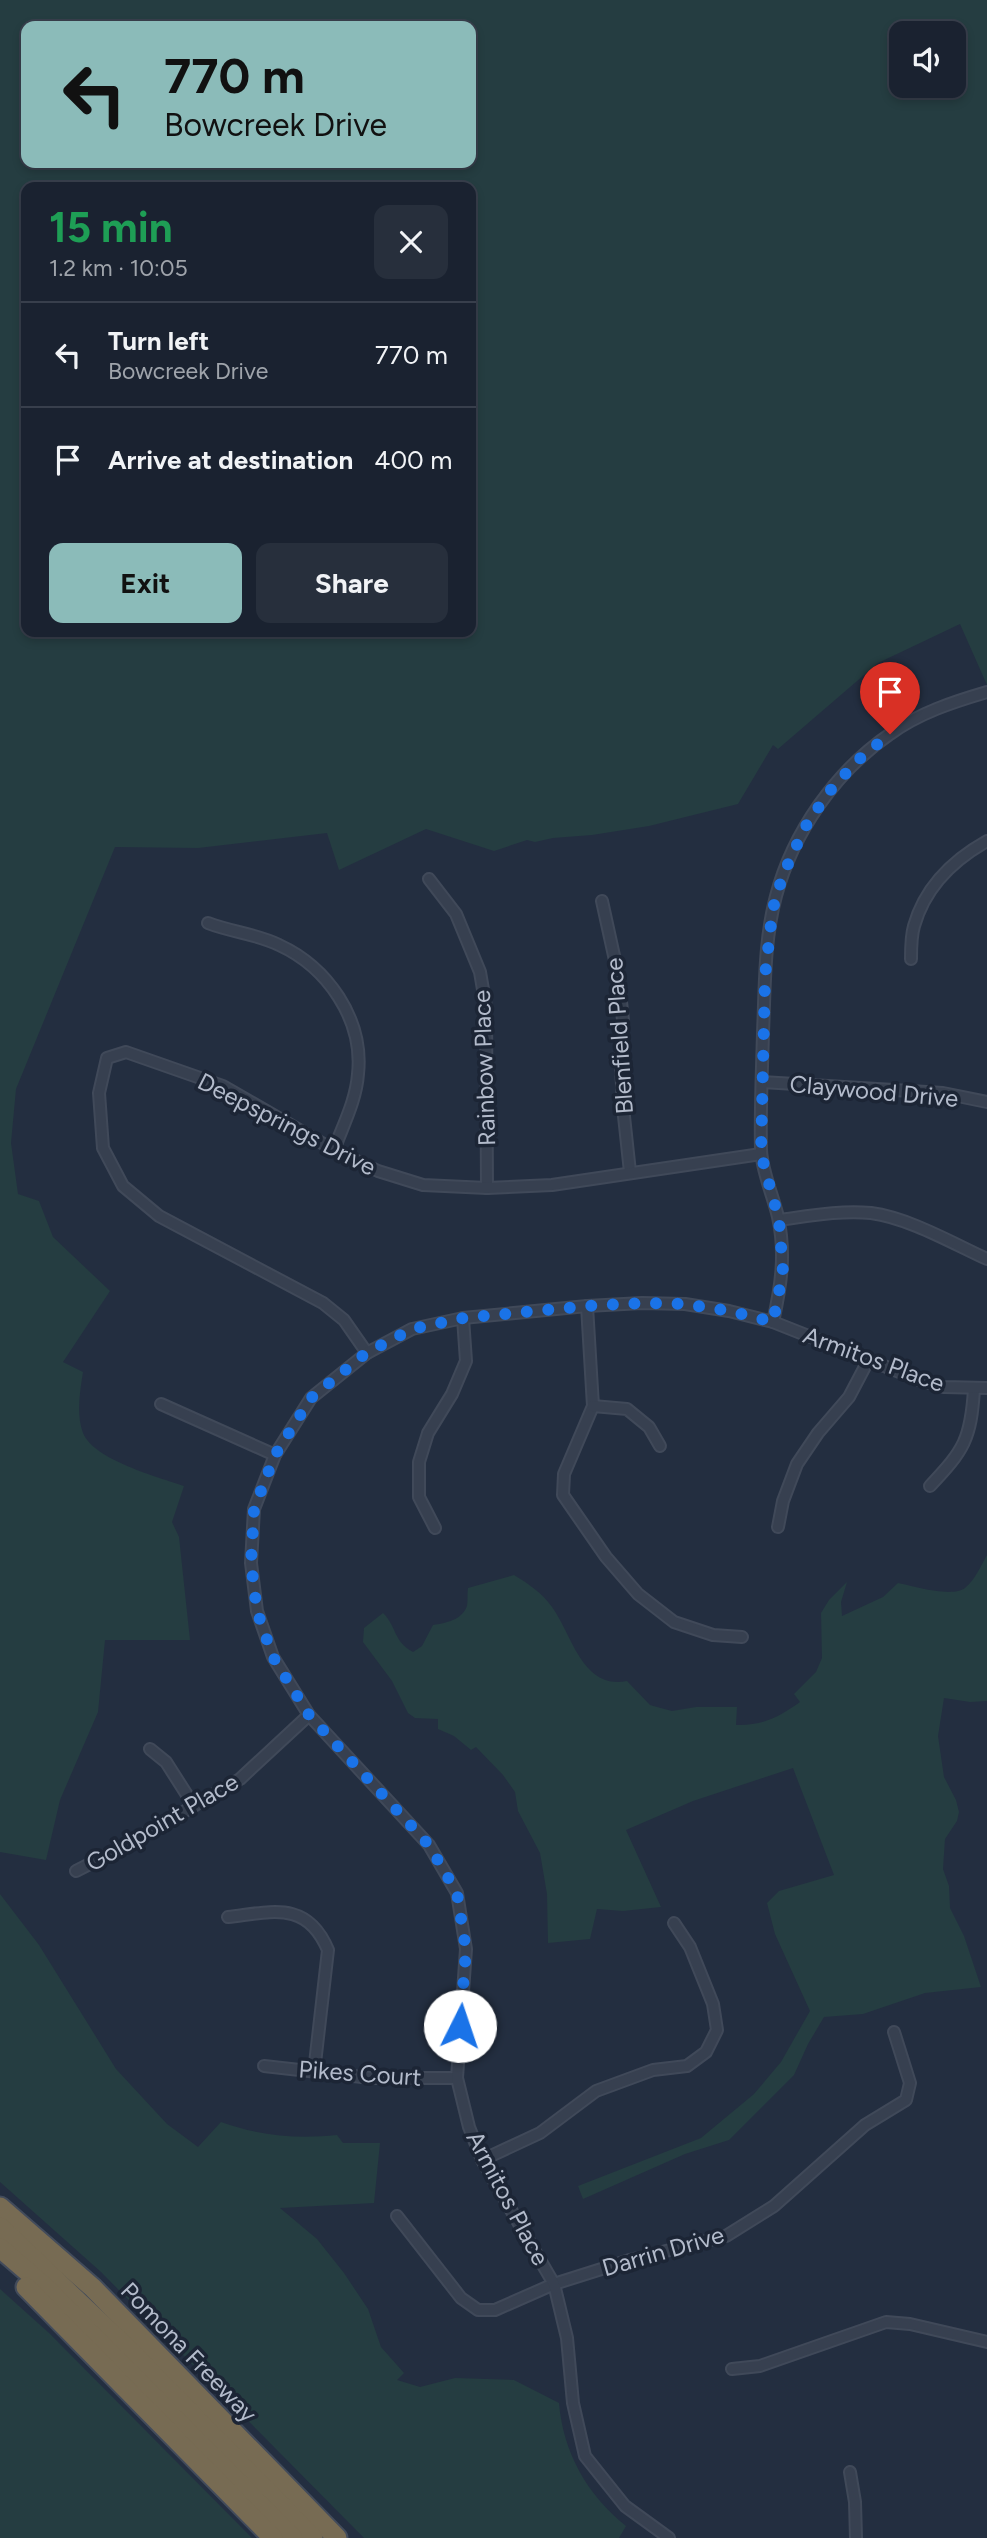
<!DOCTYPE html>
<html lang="en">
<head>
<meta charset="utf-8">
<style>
	:root { --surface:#1a2230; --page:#272f3c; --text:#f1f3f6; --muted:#9fa4ab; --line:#383f4c; --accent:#8bbbb9 }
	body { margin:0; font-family:Figtree,sans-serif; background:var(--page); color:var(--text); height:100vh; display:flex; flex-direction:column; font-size:26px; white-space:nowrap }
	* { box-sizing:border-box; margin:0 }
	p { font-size:23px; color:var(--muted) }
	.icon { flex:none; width:38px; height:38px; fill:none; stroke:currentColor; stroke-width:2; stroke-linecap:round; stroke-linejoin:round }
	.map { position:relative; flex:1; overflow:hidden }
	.panel { position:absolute; left:21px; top:182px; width:455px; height:455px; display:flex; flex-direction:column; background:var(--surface); border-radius:14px; box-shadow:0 4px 10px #0003,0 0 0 2px var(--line) }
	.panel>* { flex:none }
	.banner { position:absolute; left:21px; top:21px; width:455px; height:147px; border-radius:14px; box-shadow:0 4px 10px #0003,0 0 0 2px var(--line); background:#8bbbb9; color:#111; overflow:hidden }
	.fabs { position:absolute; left:889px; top:21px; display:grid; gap:14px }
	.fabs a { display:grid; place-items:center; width:77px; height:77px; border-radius:14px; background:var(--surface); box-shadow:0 4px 10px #0003,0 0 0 2px var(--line); font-size:35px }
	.pin { position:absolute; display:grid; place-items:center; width:60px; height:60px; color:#fff; margin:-72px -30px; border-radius:50% 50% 50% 0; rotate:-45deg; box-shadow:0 0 7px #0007 }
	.pin .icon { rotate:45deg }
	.me { position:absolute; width:77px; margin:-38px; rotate:4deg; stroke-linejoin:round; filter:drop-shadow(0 0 5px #0008) }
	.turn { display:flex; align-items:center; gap:24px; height:147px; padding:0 28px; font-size:32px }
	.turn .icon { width:91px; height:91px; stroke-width:2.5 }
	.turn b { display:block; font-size:49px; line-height:60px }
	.round { display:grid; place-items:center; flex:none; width:74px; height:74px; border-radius:14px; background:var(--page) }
	.summary { display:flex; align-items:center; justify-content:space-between; height:119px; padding:0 28px }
	h1 { font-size:42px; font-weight:700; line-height:52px; color:#1e9e55 }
	.button { display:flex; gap:14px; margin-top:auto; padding:14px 28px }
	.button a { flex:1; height:80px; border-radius:14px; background:var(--accent); color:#111; font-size:28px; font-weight:700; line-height:80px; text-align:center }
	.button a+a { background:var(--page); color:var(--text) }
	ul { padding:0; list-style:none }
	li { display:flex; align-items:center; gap:21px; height:105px; padding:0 28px; border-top:2px solid var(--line) }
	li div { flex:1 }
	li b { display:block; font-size:26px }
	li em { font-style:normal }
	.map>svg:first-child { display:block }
	.green { fill:#253d41; fill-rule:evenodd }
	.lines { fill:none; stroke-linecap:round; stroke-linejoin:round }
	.minor-casing { stroke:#404959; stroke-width:14 }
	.motorway-casing { stroke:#424b5b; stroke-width:23 }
	.minor { stroke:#374050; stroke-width:10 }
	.motorway { stroke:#776b53; stroke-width:19 }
	.route { stroke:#1a73e8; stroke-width:12; stroke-dasharray:0 21.6 }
	.labels { text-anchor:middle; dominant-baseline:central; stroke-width:7; stroke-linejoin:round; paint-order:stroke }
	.street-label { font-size:24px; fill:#b3bbcb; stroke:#1c2535 }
</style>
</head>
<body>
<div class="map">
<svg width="987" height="2538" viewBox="0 0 987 2538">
	<rect width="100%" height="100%" fill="#232e40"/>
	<g class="green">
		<path d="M0 0H987V685L960 624 878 663 778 749 773 745 738 804 649 826 592 835 553 838 535 842 527 840 494 851 426 829 339 870 327 833 198 848 115 847 16 1089 11 1143 18 1194 39 1201 53 1237 110 1291 63 1362 83 1372C80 1391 76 1414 83 1433 94 1460 158 1477 184 1486L172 1522 179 1537 190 1640H105L98 1712 60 1800 46 1860 0 1852ZM471 26V163H26V26ZM901 33H954V86H901ZM471 187V632H26V187Z"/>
		<path d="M987 1555V1701L970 1702 944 1698 938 1736 944 1777 956 1800 959 1812 957 1821 945 1839 943 1869 949 1886 950 1908 964 1936 981 1987 925 1993 863 2014 824 2017 808 2044 794 2075 729 2140 685 2154 583 2199 578 2186 701 2138 754 2094 781 2062 810 2011 775 1934 767 1903 779 1891 834 1875 793 1768 693 1801 626 1830 661 1907 623 1911 597 1909 590 1939 548 1943 547 1894 540 1853 518 1811 515 1792 503 1775 476 1747 471 1750 454 1736 438 1729V1719L415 1718 408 1713 392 1681 363 1642 364 1628 383 1613C397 1627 393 1641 413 1652L422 1646 433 1625C446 1623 462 1620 467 1606 468 1600 467 1594 468 1588L514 1575C529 1584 542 1593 552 1607 572 1634 582 1690 627 1681L650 1705 657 1707 672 1711 696 1707H737L736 1725C762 1726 779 1717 800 1702L794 1694 816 1672 822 1658 821 1613 829 1600 847 1582 841 1602 842 1616 883 1597 898 1583C913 1586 952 1598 965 1588 974 1581 981 1566 987 1555Z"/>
		<path d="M0 1894 39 1945 116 2069 167 2124 198 2147 221 2122C260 2136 297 2139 337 2135L343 2143H380L374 2203 280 2208 317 2239 344 2273 368 2309 381 2347 404 2373 397 2380 420 2387 455 2378 514 2380 559 2403C563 2452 587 2495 626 2526L619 2538H364L101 2272 0 2182Z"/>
		<polygon points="0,2289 49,2333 252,2538 0,2538"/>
	</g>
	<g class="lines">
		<g class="minor-casing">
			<g id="minor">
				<polyline points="429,879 456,914 480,972 486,1007 487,1188"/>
				<polyline points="602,901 618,974 623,1020 621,1064 623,1107 630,1172"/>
				<path d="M208 923C231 932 257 934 279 945 327 967 364 1019 358 1074 356 1101 343 1125 334 1150"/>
				<path d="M911 959C911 948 911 936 914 926 925 887 953 860 987 841"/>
				<polyline points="762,1082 943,1093 987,1102"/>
				<path d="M779 1220C809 1216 840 1210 871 1213 909 1218 952 1243 987 1259"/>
				<polyline points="587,1306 593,1406 564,1474 563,1495 606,1557 638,1594 674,1622 713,1635 742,1637"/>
				<path d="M773 1322C781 1286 786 1254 778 1217 773 1195 762 1172 761 1150 760 1111 762 1072 763 1033 765 987 764 941 776 896 793 832 836 771 890 734 919 713 953 702 987 692"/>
				<polyline points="367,1353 344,1320 323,1303 159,1216 123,1186 103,1148 99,1093 107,1058 126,1052 223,1086 334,1150 378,1171 423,1185 487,1188 552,1185 761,1154"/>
				<polyline points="161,1404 275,1455"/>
				<polyline points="593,1406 627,1409 649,1427 660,1446"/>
				<path d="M930 1486C964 1450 971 1439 974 1389"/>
				<polyline points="778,1527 783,1501 797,1464 818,1433 849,1397 869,1359"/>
				<polyline points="435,1528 419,1497 419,1462 428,1433 452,1394 466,1361 463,1318"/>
				<polyline points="150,1749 166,1762 194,1806"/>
				<polyline points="76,1871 123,1847 240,1779 309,1715"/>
				<path d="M228 1917C272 1912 307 1900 328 1950L314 2072"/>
				<polyline points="264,2066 371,2078 457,2078"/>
				<polyline points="482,2160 540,2133 596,2091 653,2070 687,2066 706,2052 717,2030 713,2004 690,1947 674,1923"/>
				<polyline points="397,2216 461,2298 478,2310 495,2310 554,2284 630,2260 726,2236 774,2206 865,2125 906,2100 910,2083 894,2032"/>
				<polyline points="732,2369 760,2366 886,2322 910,2324 987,2342"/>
				<polyline points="850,2472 855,2502 856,2538"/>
				<polyline points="669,2538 625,2506 585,2456 573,2403 567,2338 554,2284 482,2160 469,2127 457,2078 466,1949 457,1893 429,1845 309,1715 273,1657 257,1611 251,1563 254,1509 275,1455 311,1398 367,1353 412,1329 463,1318 587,1306 642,1303 685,1304 729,1311 773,1322 922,1381 944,1387 987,1388"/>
			</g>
		</g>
		<g class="motorway-casing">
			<g id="motorway">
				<polyline points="0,2207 93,2288 337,2538"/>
				<polyline points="0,2227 126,2347 313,2538"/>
				<polyline points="0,2248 44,2286 293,2538"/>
				<polyline points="26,2287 273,2538"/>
			</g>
		</g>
		<use href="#minor" class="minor"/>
		<use href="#motorway" class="motorway"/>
	</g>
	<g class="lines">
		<polyline class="route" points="460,2026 466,1950 457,1893 429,1845 309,1715 273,1657 257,1611 251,1563 254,1509 275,1455 311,1398 366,1353 412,1329 463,1318 587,1306 642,1303 685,1304 729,1311 773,1322 783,1272 779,1220 761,1154 765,976 772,915 776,895 790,859 807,824 829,792 858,760 890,734"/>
	</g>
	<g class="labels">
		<g class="street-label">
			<text transform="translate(619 1036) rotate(-94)">Blenfield Place</text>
			<text transform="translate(484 1068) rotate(-92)">Rainbow Place</text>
			<text transform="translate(874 1091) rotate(5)">Claywood Drive</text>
			<text transform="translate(287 1124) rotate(27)">Deepsprings Drive</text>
			<text transform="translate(874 1359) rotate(20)">Armitos Place</text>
			<text transform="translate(162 1822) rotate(-30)">Goldpoint Place</text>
			<text transform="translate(360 2073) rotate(4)">Pikes Court</text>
			<text transform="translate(508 2198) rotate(62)">Armitos Place</text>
			<text transform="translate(663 2251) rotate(-16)">Darrin Drive</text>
			<text transform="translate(189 2352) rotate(46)">Pomona Freeway</text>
		</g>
	</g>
</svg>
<div class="fabs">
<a><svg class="icon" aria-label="sound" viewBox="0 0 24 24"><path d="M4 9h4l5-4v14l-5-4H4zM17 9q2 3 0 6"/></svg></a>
</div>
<div class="pin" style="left:890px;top:734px;background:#d93025"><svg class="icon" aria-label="arrive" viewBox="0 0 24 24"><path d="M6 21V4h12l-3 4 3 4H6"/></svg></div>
<svg class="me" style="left:460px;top:2026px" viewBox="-20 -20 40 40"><circle r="19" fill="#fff"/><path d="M0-13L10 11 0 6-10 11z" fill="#1a73e8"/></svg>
<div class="banner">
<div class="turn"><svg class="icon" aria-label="left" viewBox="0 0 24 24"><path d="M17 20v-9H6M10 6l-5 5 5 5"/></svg><div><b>770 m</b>Bowcreek Drive</div></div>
</div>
<section class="panel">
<div class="summary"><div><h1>15 min</h1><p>1.2 km · 10:05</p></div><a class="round"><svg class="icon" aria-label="close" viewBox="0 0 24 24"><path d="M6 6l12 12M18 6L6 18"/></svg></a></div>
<ul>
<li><svg class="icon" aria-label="left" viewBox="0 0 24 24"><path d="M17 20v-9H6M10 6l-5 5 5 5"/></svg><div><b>Turn left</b><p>Bowcreek Drive</p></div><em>770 m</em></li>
<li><svg class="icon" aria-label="arrive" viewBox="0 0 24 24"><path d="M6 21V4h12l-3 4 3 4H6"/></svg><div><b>Arrive at destination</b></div><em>400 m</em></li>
</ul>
<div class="button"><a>Exit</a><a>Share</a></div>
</section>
</div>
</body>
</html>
